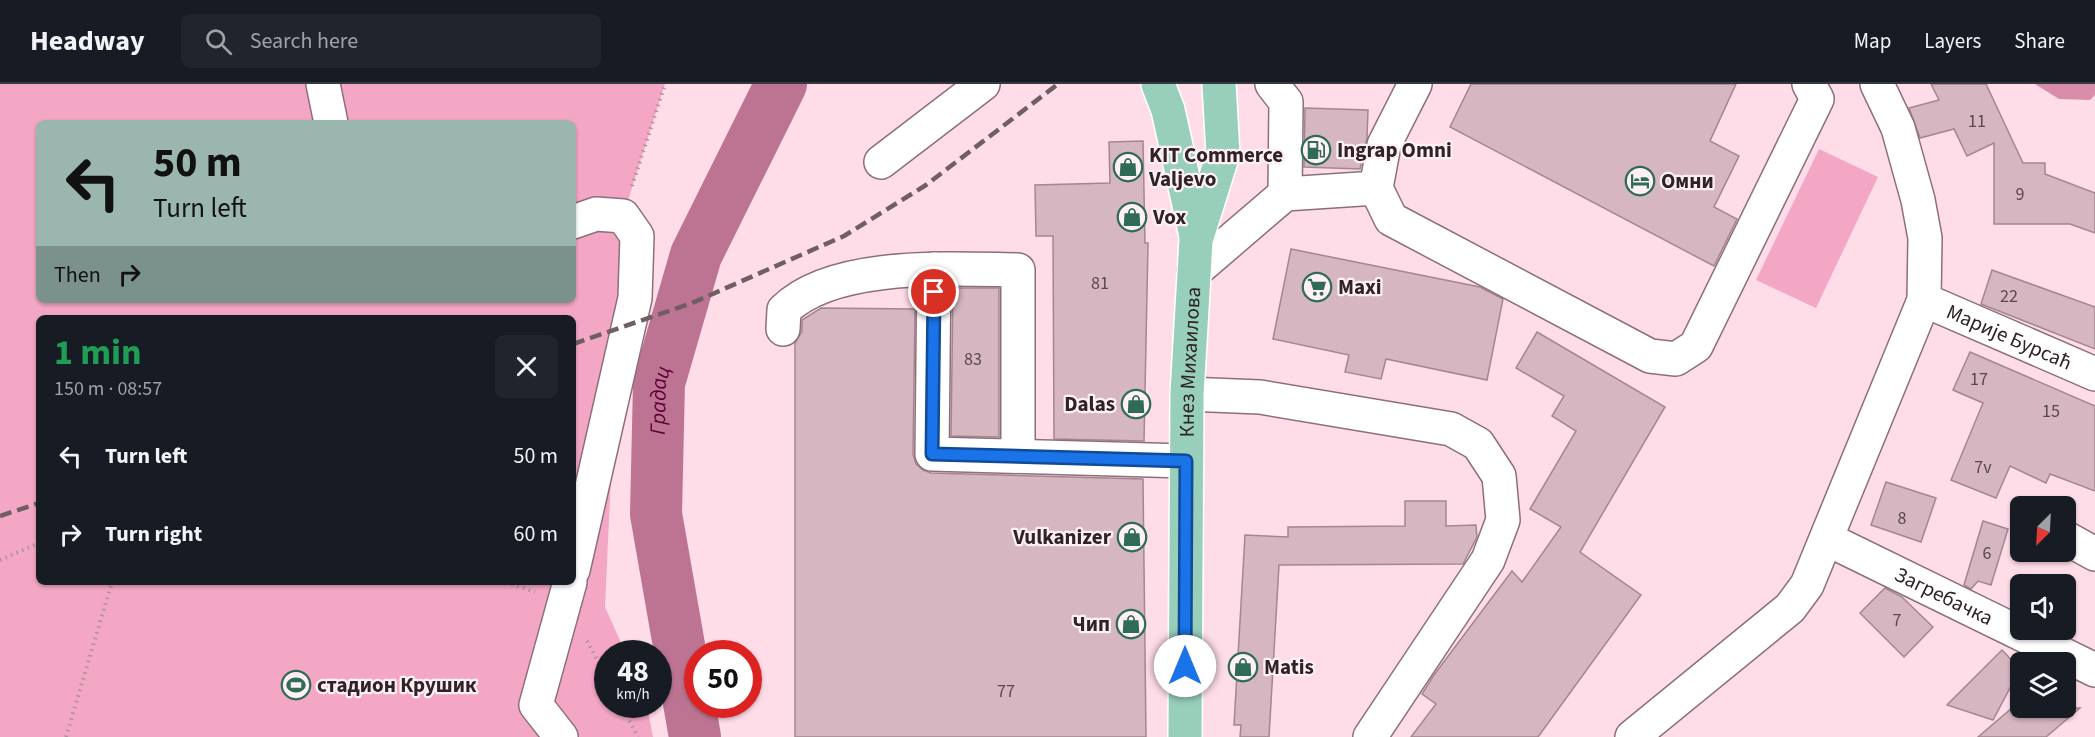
<!DOCTYPE html>
<html lang="en">
<head>
<meta charset="utf-8">
<style>
	:root { --surface:#171b24; --page:#20242c; --text:#f1f3f6; --muted:#9ea1a6; --line:#363941 }
	body { margin:0; font-family:"Source Sans 3",sans-serif; background:var(--page); color:var(--text); height:100vh; display:flex; flex-direction:column; font-size:22px; white-space:nowrap }
	* { box-sizing:border-box; margin:0 }
	p { font-size:20px; color:var(--muted) }
	.icon { flex:none; width:33px; height:33px; fill:none; stroke:currentColor; stroke-width:2; stroke-linecap:round; stroke-linejoin:round }
	.map { position:relative; flex:1; overflow:hidden }
	.panel { position:absolute; left:36px; top:231px; width:540px; height:270px; display:flex; flex-direction:column; background:var(--surface); border-radius:9px; box-shadow:0 2px 4px #0004 }
	.panel>* { flex:none }
	.banner { position:absolute; left:36px; top:36px; width:540px; height:183px; border-radius:9px; box-shadow:0 2px 4px #0004; background:#9ab6ae; color:#111; overflow:hidden }
	.needle { width:39px; rotate:204deg }
	.controls { position:absolute; left:2010px; top:412px; display:grid; gap:12px }
	.controls a { display:grid; place-items:center; width:66px; height:66px; border-radius:9px; background:var(--surface); box-shadow:0 2px 4px #0004; font-size:30px }
	.speed { position:absolute; left:594px; top:556px; display:flex; gap:12px; font-size:30px; font-weight:700; text-align:center }
	.speed>* { display:grid; place-content:center; width:78px; height:78px; border-radius:50%; background:var(--surface); box-shadow:0 2px 4px #0004; line-height:1 }
	.speed small { font-size:15px; font-weight:400 }
	.speed .limit { border:9px solid #d22; background:#fff; color:#111 }
	.pin { position:absolute; display:grid; place-items:center; width:51px; height:51px; color:#fff; margin:-26px; border:3px solid #fff; border-radius:50%; box-shadow:0 2px 6px #0007 }
	.me { position:absolute; width:66px; margin:-33px; rotate:0deg; stroke-linejoin:round; filter:drop-shadow(0 0 4px #0008) }
	.turn { display:flex; align-items:center; gap:21px; height:126px; padding:0 18px; font-size:27px }
	.turn .icon { width:78px; height:78px; stroke-width:2.5 }
	.turn b { display:block; font-size:42px; line-height:51px }
	.then { display:flex; align-items:center; height:57px; padding:0 18px; background:#0003; gap:12px; font-size:22px }
	.round { display:grid; place-items:center; flex:none; width:63px; height:63px; border-radius:9px; background:var(--page) }
	.summary { display:flex; align-items:center; justify-content:space-between; height:102px; padding:0 18px }
	h1 { font-size:36px; font-weight:700; line-height:45px; color:#1e9e55 }
	ul { padding:0; list-style:none }
	li { display:flex; align-items:center; gap:18px; height:78px; padding:0 18px }
	li div { flex:1 }
	li b { display:block; font-size:22px }
	li em { font-style:normal }
	header { display:flex; align-items:center; gap:36px; box-sizing:border-box; height:84px; padding:0 30px; background:var(--surface); border-bottom:2px solid var(--line) }
	header strong { font-size:28px }
	nav { display:flex; gap:33px; margin-inline-start:auto; font-size:21px }
	.search { width:420px; height:54px; background:var(--page); display:flex; align-items:center; gap:15px; box-sizing:border-box; padding:0 21px; border-radius:9px; color:var(--muted); font-size:22px }
	.map>svg:first-child { display:block }
	.green { fill:#f4a7c5; fill-rule:evenodd }
	.forest { fill:#d88dab }
	.lines { fill:none; stroke-linecap:round; stroke-linejoin:round }
	.river { stroke:#bd7492; stroke-width:52 }
	.building { fill:#d6b6c1; stroke:#a48691; stroke-width:1.5 }
	.minor-casing { stroke:#8c6f7a; stroke-width:36 }
	.major-casing { stroke:#fff; stroke-width:36 }
	.path { stroke:#ac939c; stroke-width:4; stroke-dasharray:1.5 4.5; stroke-linecap:butt }
	.minor { stroke:#fff; stroke-width:33 }
	.major { stroke:#97cfbb; stroke-width:33 }
	.rail { stroke:#705e64; stroke-width:4.5; stroke-dasharray:12 6; stroke-linecap:butt }
	.route-casing { stroke:#114b97; stroke-width:15 }
	.route { stroke:#1a73e8; stroke-width:10 }
	.labels { text-anchor:middle; dominant-baseline:central; stroke-width:4.5; stroke-linejoin:round; paint-order:stroke }
	.number-label { font-size:18px; fill:#59484e }
	.poi-label { font-size:21px; font-weight:bold; fill:#2f2327; stroke:#fef0f5; text-anchor:start }
	.street-label { font-size:21px; fill:#2f2327; stroke:#fef0f5 }
	.water-label { font-size:22px; font-style:italic; fill:#5e0136; stroke:#fef0f5 }
</style>
</head>
<body>
<header>
<strong>Headway</strong>
<div class="search"><svg class="icon" aria-label="search" viewBox="0 0 24 24"><circle cx="10" cy="10" r="6"/><path d="M15 15l6 6"/></svg>Search here</div>
<nav><a>Map</a><a>Layers</a><a>Share</a></nav>
</header>
<div class="map">
<svg width="2095" height="653" viewBox="0 0 2095 653">
	<rect width="100%" height="100%" fill="#fedde9"/>
	<g class="green">
		<path d="M0 0H665L623 132 605 523 626 570H608V621H647L653 653H0ZM39 39H573V216H39ZM39 234H573V498H39Z"/>
		<polygon points="1819,65 1878,93 1816,224 1756,196"/>
	</g>
	<polygon class="forest" points="2035,0 2095,0 2095,11 2090,16 2059,15"/>
	<g class="lines">
		<path class="river" id="s1" d="M695 653 656 430 659 299 696 171 781 0"/>
	</g>
	<g class="building">
		<polygon points="1471,0 1736,0 1710,57 1739,72 1714,123 1737,135 1714,182 1450,43"/>
		<polygon points="1931,0 1986,0 2023,79 2045,79 2045,90 2095,109 2095,149 2070,140 1994,140 1994,59 1967,72 1954,45 1920,54 1909,24 1939,16"/>
		<polygon points="1305,24 1368,26 1367,54 1360,85 1304,83"/>
		<polygon points="1143,57 1145,159 1148,159 1144,357 1054,355 1053,152 1036,152 1035,101 1110,99 1109,58"/>
		<polygon points="1291,165 1480,203 1503,215 1487,296 1386,275 1381,295 1345,288 1349,271 1273,255"/>
		<polygon points="1992,186 2095,223 2095,265 1981,220"/>
		<polygon points="953,204 999,204 999,353 951,352"/>
		<polygon points="821,224 915,225 913,370 916,380 923,386 931,389 1143,395 1146,653 795,653 795,259 802,247 802,236"/>
		<polygon points="1537,248 1665,323 1580,468 1641,511 1538,653 1411,653 1436,620 1422,610 1434,591 1512,487 1522,498 1561,443 1530,425 1576,347 1552,332 1564,312 1516,284"/>
		<polygon points="1970,268 2095,322 2095,407 2050,390 2046,399 2010,382 1996,414 1951,396 1983,319 1953,306"/>
		<polygon points="1886,398 1936,414 1921,458 1871,441"/>
		<polygon points="1405,417 1446,417 1446,442 1476,441 1477,453 1463,480 1279,481 1269,653 1240,653 1241,641 1234,641 1245,451 1288,453 1288,443 1405,442"/>
		<polygon points="1983,437 2008,445 1991,501 1978,497 1971,505 1964,501"/>
		<polygon points="1885,504 1902,513 1933,543 1904,573 1860,529"/>
		<polygon points="2002,566 2020,585 1993,636 1947,621"/>
		<polygon points="2012,624 2080,624 2046,653 1978,653"/>
	</g>
	<g class="lines">
		<g class="minor-casing">
			<g id="minor">
				<polyline points="323,0 331,39"/>
				<polyline points="1272,0 1286,18 1285,110"/>
				<polyline points="1415,0 1384,61 1376,104 1391,135 1650,272 1676,275 1696,262 1817,15 1809,0"/>
				<polyline points="881,78 983,0"/>
				<polyline points="573,138 596,130 623,132 637,152 635,214 573,486"/>
				<polyline points="934,185 932,370 1186,377"/>
				<polyline points="1194,188 1285,110 1376,104"/>
				<path id="s2" d="M1924 216 2095 290"/>
				<path d="M783 245 784 226C833 177 953 185 1018 186V372"/>
				<polyline points="1187,310 1260,313 1451,345 1478,360 1499,392 1503,436 1488,476 1370,653"/>
				<polyline points="2066,454 2095,470"/>
				<path id="s3" d="M1827 455 2095 586"/>
				<polyline points="561,653 536,621 570,498"/>
				<polyline points="1632,653 1790,524 1807,501 1924,216 1925,154 1918,116 1898,44 1877,0"/>
			</g>
		</g>
		<g class="major-casing">
			<g id="major">
				<polyline points="1158,0 1168,26 1196,152"/>
				<path id="s4" d="M1185 653 1187 310 1196 156 1223 70 1219 0"/>
			</g>
		</g>
		<g class="path">
			<polyline points="632,102 665,0"/>
			<polyline points="0,476 39,459"/>
			<polyline points="506,498 535,508"/>
			<polyline points="587,557 608,596"/>
			<polyline points="621,621 638,653"/>
			<polyline points="66,653 112,498"/>
		</g>
		<use href="#minor" class="minor"/>
		<use href="#major" class="major"/>
		<g class="rail">
			<polyline points="573,260 692,219 844,152 926,101 1058,0"/>
			<polyline points="0,432 39,419"/>
		</g>
	</g>
	<g class="lines">
		<g class="route-casing">
			<polyline id="route" points="934,208 932,370 1186,377 1185,582"/>
		</g>
		<use href="#route" class="route"/>
	</g>
	<defs>
		<g id="fuel-ring" transform="scale(1.5)"><circle r="9.5" fill="#fef0f5" stroke="#2f6b56" stroke-width="1.5"/><path d="M-5.5-6h7V0h2V4h1.3V-2.5L3-4.5l.8-.8L6-3V5H2.5V1h-1V6h-7ZM-4.2-4.7v3.2H.2V-4.7Z" fill="#2f6b56"/></g>
		<g id="shop-ring" transform="scale(1.5)"><circle r="9.5" fill="#fef0f5" stroke="#2f6b56" stroke-width="1.5"/><path d="M-5-2.5h2.3a2.7 3.5 0 0 1 5.4 0H5L5.5 6h-11ZM-1.5-2.5h3a1.5 2.3 0 0 0-3 0Z" fill="#2f6b56"/></g>
		<g id="hotel-ring" transform="scale(1.5)"><circle r="9.5" fill="#fef0f5" stroke="#2f6b56" stroke-width="1.5"/><path d="M-6-4.5h1.5V1H6V5H4.5V3h-9V5H-6ZM-4 0a1.8 1.8 0 1 1 3.6 0ZM.5 0V-2.5h3Q6-2.5 6 0Z" fill="#2f6b56"/></g>
		<g id="supermarket-ring" transform="scale(1.5)"><circle r="9.5" fill="#fef0f5" stroke="#2f6b56" stroke-width="1.5"/><path d="M-6-5.5h2.5l.6 2H6L4.5 2H-2.5L-4.4-4H-6ZM-1.5 3.2a1.3 1.3 0 1 0 .1 0ZM3 3.2a1.3 1.3 0 1 0 .1 0Z" fill="#2f6b56"/></g>
		<g id="stadium-ring" transform="scale(1.5)"><circle r="9.5" fill="#fef0f5" stroke="#2f6b56" stroke-width="1.5"/><path d="M0-5a6.5 5 0 1 0 0 10a6.5 5 0 1 0 0-10ZM-3.5-1.8h7v3.6h-7Z" fill="#2f6b56"/></g>
	</defs>
	<g fill-rule="evenodd">
		<use href="#fuel-ring" x="1316" y="66"/>
		<use href="#shop-ring" x="1128" y="83"/>
		<use href="#hotel-ring" x="1640" y="97"/>
		<use href="#shop-ring" x="1132" y="133"/>
		<use href="#supermarket-ring" x="1317" y="203"/>
		<use href="#shop-ring" x="1136" y="320"/>
		<use href="#shop-ring" x="1132" y="453"/>
		<use href="#shop-ring" x="1131" y="540"/>
		<use href="#shop-ring" x="1243" y="583"/>
		<use href="#stadium-ring" x="296" y="601"/>
	</g>
	<g class="labels">
		<g class="number-label">
			<text x="1977" y="37">11</text>
			<text x="2020" y="110">9</text>
			<text x="1100" y="199">81</text>
			<text x="2009" y="212">22</text>
			<text x="973" y="275">83</text>
			<text x="1979" y="295">17</text>
			<text x="2051" y="327">15</text>
			<text x="1983" y="383">7v</text>
			<text x="1902" y="434">8</text>
			<text x="1987" y="469">6</text>
			<text x="1897" y="536">7</text>
			<text x="1006" y="607">77</text>
		</g>
		<g class="poi-label">
			<text x="1337" y="66">Ingrap Omni</text>
			<text x="1149" y="71">KIT Commerce<tspan x="1149" dy="24">Valjevo</tspan></text>
			<text x="1661" y="97">Омни</text>
			<text x="1153" y="133">Vox</text>
			<text x="1338" y="203">Maxi</text>
			<text x="1115" y="320" text-anchor="end">Dalas</text>
			<text x="1111" y="453" text-anchor="end">Vulkanizer</text>
			<text x="1110" y="540" text-anchor="end">Чип</text>
			<text x="1264" y="583">Matis</text>
			<text x="317" y="601">стадион Крушик</text>
		</g>
		<g class="street-label">
			<text stroke="none"><textPath href="#s2" startOffset="93">Марије Бурсаћ</textPath></text>
			<text stroke="none"><textPath href="#s4" startOffset="375">Кнез Михаилова</textPath></text>
			<text stroke="none"><textPath href="#s3" startOffset="130">Загребачка</textPath></text>
		</g>
		<g class="water-label">
			<text stroke="none"><textPath href="#s1" startOffset="340">Градац</textPath></text>
		</g>
	</g>
</svg>
<div class="controls">
<a><svg class="needle" viewBox="-14 -14 28 28"><path d="M0-13l5 13h-10z" fill="#e53935"/><path d="M0 13l5-13h-10z" fill="#9ea1a6"/></svg></a>
<a><svg class="icon" aria-label="sound" viewBox="0 0 24 24"><path d="M4 9h4l5-4v14l-5-4H4zM17 9q2 3 0 6"/></svg></a>
<a><svg class="icon" aria-label="layers" viewBox="0 0 24 24"><path d="M12 4l9 5-9 5-9-5zM3 14l9 5 9-5"/></svg></a>
</div>
<div class="speed"><div>48<small>km/h</small></div><div class="limit">50</div></div>
<div class="pin" style="left:934px;top:208px;background:#d93025"><svg class="icon" aria-label="arrive" viewBox="0 0 24 24"><path d="M6 21V4h12l-3 4 3 4H6"/></svg></div>
<svg class="me" style="left:1185px;top:582px" viewBox="-20 -20 40 40"><circle r="19" fill="#fff"/><path d="M0-13L10 11 0 6-10 11z" fill="#1a73e8"/></svg>
<div class="banner">
<div class="turn"><svg class="icon" aria-label="left" viewBox="0 0 24 24"><path d="M17 20v-9H6M10 6l-5 5 5 5"/></svg><div><b>50 m</b>Turn left</div></div>
<div class="then">Then<svg class="icon" aria-label="right" viewBox="0 0 24 24"><path d="M7 20v-9h11M14 6l5 5-5 5"/></svg></div>
</div>
<section class="panel">
<div class="summary"><div><h1>1 min</h1><p>150 m · 08:57</p></div><a class="round"><svg class="icon" aria-label="close" viewBox="0 0 24 24"><path d="M6 6l12 12M18 6L6 18"/></svg></a></div>
<ul>
<li><svg class="icon" aria-label="left" viewBox="0 0 24 24"><path d="M17 20v-9H6M10 6l-5 5 5 5"/></svg><div><b>Turn left</b></div><em>50 m</em></li>
<li><svg class="icon" aria-label="right" viewBox="0 0 24 24"><path d="M7 20v-9h11M14 6l5 5-5 5"/></svg><div><b>Turn right</b></div><em>60 m</em></li>
</ul>
</section>
</div>
</body>
</html>
